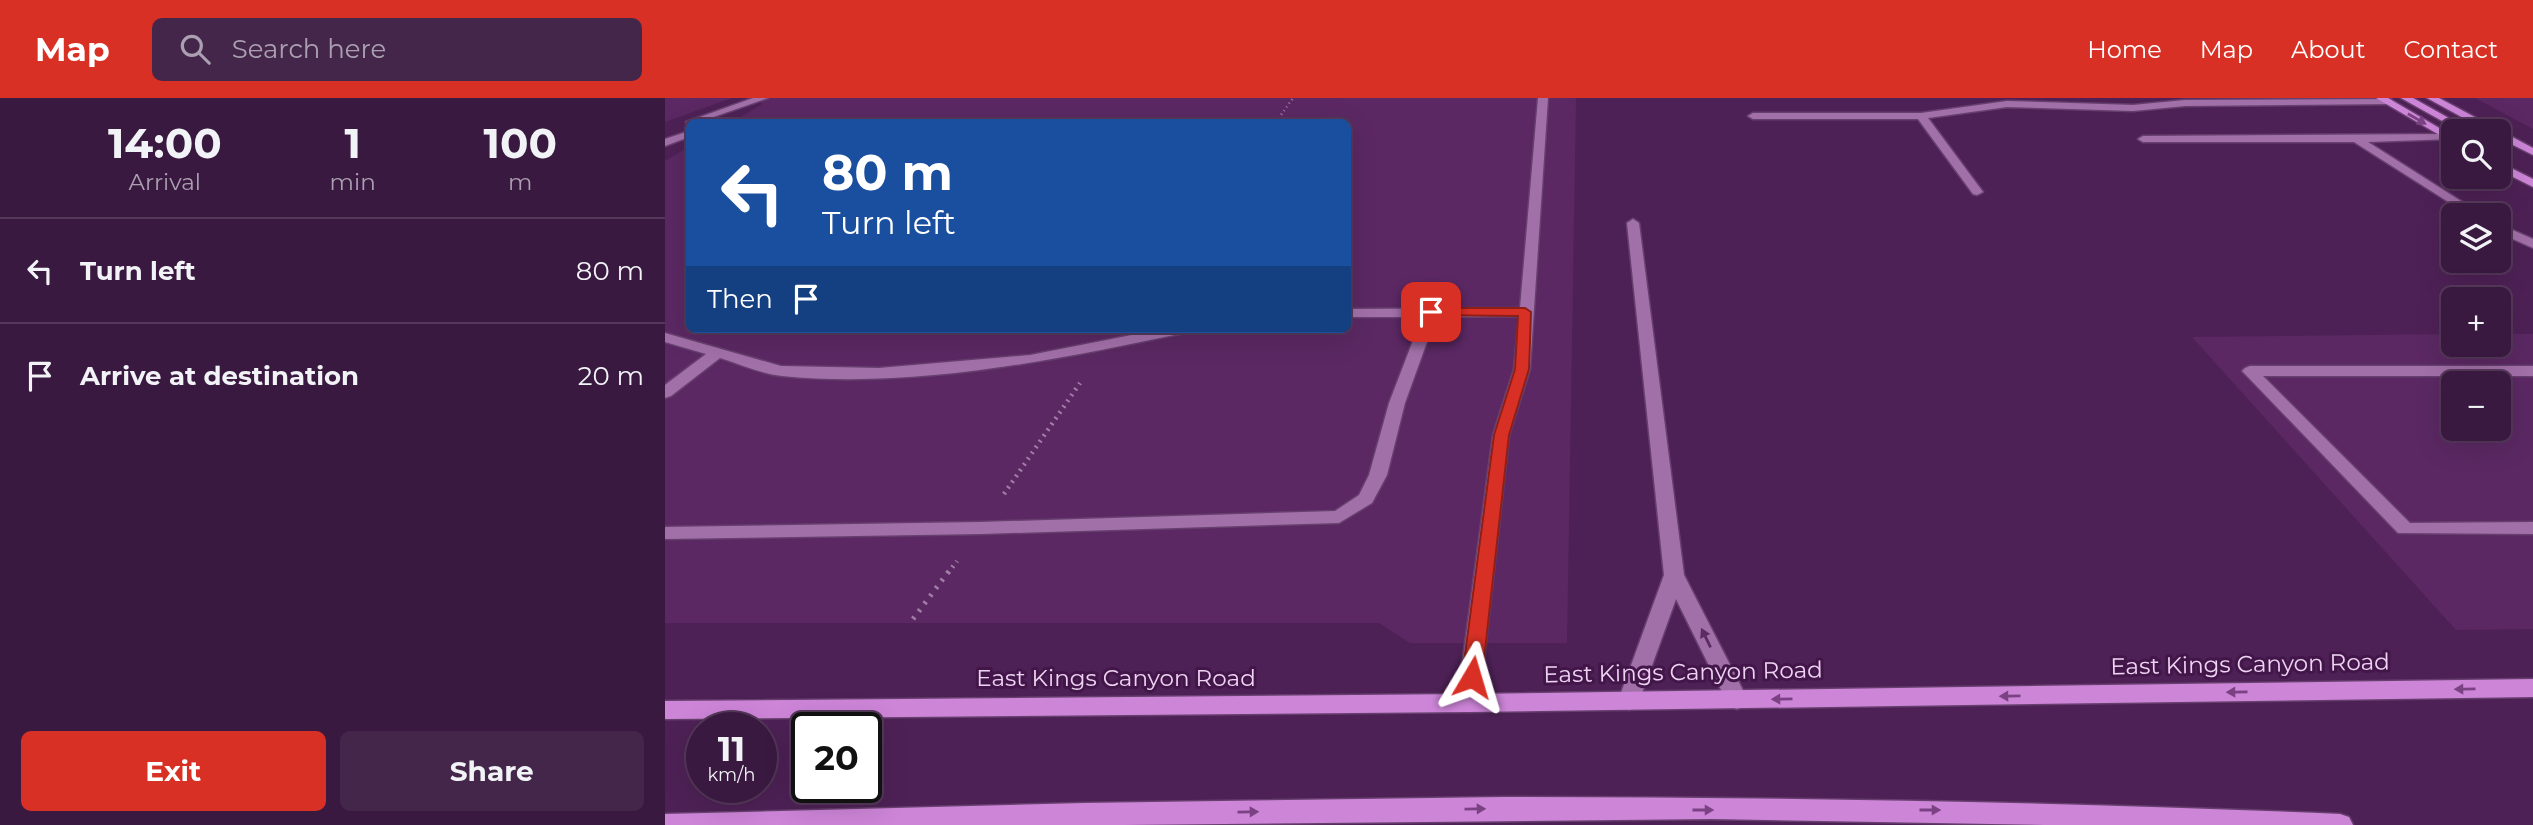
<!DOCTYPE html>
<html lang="en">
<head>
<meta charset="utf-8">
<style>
	:root { --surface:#3a1940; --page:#45264b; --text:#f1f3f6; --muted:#aba0b1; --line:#543859; --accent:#d93025 }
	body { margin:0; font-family:Montserrat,sans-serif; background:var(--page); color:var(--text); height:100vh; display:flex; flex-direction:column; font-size:26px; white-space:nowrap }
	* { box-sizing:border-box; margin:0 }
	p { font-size:23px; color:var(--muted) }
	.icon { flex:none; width:38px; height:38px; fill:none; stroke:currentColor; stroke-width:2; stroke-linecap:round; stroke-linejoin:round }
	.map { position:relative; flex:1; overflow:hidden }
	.drawer { display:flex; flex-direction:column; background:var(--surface); width:665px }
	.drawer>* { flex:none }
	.guide { position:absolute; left:21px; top:21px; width:665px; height:214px; border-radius:10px; box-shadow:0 7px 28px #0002,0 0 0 2px var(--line); background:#1a4fa0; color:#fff; overflow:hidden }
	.fabs { position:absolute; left:1776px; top:21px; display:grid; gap:14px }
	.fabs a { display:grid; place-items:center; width:70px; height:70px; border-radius:10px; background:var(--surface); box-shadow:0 7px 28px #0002,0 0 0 2px var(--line); font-size:35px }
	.speed { position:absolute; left:21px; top:614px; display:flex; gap:14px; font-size:35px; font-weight:700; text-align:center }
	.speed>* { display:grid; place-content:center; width:91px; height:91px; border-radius:50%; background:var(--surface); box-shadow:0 7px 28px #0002,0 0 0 2px var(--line); line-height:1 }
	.speed small { font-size:18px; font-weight:400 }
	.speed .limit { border:4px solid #111; border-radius:10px; background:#fff; color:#111 }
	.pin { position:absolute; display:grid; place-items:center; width:60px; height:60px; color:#fff; margin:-30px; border-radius:14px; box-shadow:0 4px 10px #0006 }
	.me { position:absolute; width:77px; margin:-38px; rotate:7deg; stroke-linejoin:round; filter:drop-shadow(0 0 5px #0008) }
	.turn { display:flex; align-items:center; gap:24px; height:147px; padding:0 21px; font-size:32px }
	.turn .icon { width:91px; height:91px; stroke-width:2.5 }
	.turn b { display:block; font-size:49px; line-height:60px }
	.then { display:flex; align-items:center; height:66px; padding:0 21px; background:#0003; gap:14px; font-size:26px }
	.eta { display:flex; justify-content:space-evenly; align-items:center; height:119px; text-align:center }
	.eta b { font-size:42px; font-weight:700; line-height:49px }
	.action { display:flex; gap:14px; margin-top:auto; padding:14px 21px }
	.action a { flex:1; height:80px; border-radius:10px; background:var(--accent); color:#fff; font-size:28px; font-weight:700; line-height:80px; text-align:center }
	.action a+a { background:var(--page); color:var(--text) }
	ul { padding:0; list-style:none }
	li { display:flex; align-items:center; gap:21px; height:105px; padding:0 21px; border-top:2px solid var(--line) }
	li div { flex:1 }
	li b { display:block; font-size:26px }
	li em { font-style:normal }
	header { display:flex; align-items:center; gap:42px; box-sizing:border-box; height:98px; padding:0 35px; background:var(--accent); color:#fff }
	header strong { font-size:33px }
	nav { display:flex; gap:38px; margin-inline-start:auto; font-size:24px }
	.search { width:490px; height:63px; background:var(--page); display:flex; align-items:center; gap:18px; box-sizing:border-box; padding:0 24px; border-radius:10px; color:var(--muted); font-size:26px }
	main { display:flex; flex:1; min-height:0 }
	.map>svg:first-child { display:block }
	.built { fill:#5b2863; fill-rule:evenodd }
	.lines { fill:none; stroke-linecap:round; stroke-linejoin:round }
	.minor-casing { stroke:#673f6e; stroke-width:3 }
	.major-casing { stroke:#673f6e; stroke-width:3 }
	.path-far2 { stroke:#a07ca6; stroke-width:2.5; stroke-dasharray:1 3.5; stroke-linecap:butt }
	.path-far1 { stroke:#a07ca6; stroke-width:4.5; stroke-dasharray:2 5; stroke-linecap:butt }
	.path { stroke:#a07ca6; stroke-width:5; stroke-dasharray:2.5 7; stroke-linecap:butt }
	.minor { fill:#a270a9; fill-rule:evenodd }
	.major { fill:#cd85d8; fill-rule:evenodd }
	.oneway { fill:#7a4283 }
	.oneway2 { fill:#5b2c62 }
	.route { fill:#d93025; stroke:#8d1f18; stroke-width:2 }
	.labels { text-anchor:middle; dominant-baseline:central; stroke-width:6; stroke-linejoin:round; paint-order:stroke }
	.near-street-label { font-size:23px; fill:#eed3f2; stroke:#43164a }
</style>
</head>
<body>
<header>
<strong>Map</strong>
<div class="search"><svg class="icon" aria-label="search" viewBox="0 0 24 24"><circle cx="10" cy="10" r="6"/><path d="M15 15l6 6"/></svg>Search here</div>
<nav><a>Home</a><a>Map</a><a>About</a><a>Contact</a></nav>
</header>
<main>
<section class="drawer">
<div class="eta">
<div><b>14:00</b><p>Arrival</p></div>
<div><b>1</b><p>min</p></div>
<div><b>100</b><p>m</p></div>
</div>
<ul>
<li><svg class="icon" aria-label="left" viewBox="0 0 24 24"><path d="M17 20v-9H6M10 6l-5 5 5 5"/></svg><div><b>Turn left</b></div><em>80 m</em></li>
<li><svg class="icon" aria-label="arrive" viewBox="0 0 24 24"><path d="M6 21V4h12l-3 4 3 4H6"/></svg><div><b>Arrive at destination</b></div><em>20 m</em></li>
</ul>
<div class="action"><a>Exit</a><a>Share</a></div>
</section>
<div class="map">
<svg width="1868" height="727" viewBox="0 0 1868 727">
	<rect width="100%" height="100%" fill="#4e2156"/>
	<g class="built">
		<polygon points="0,0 67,0 0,24"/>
		<polygon points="96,0 911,0 902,545 745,545 714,525 0,525 0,63 24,49 24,231 682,231 682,24 67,24 96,7"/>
		<polygon points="1810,0 1868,0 1868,31"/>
		<path d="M1788 236V247H1834V236H1868V531L1791 532 1527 239ZM1788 285H1834V331H1788Z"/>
	</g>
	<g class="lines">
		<g class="minor-casing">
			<g id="minor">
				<polygon points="88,0 103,0 34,24 24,24 24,27 21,24"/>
				<polygon points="873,0 883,0 865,271 844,337 814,605 811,611 803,614 795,611 792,605 828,337 849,271 854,218 771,219 740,305 722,377 707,405 674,425 316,436 0,441 0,429 316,424 670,413 694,397 704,377 724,305 757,219 682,219 682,211 855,210"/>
				<polygon points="1724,1 1727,2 1727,6 1520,8 1468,13 1342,9 1263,20 1318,94 1312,97 1308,96 1253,21 1088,21 1083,18 1088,15 1256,15 1342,3 1468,7 1520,2"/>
				<polygon points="24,33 24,39 0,48 0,41"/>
				<polygon points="1784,36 1788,37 1788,41 1703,44 1818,117 1804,117 1689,44 1478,44 1473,41 1478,38"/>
				<polygon points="968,121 974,125 1019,477 1083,602 1080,608 1072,611 1064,608 1011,501 972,609 964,612 956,609 953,603 999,477 962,125"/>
				<polygon points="1834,126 1868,141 1868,150 1834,135"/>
				<path d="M497 231H526L519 235C390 262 249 291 117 278 96 276 75 266 55 260L6 298 0 300V287L41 256 0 244V235L116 268 214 270 365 257Z"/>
				<polygon points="1585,268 1868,268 1868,278 1598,278 1745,425 1868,424 1868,436 1733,435 1580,276 1577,273 1580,270"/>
			</g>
		</g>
		<g class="major-casing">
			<g id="major">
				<polygon points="1711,0 1723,0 1788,38 1788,45"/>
				<polygon points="1736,0 1748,0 1807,33 1795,33"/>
				<polygon points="1762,0 1774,0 1868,50 1868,57 1834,40 1834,33 1822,33"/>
				<polygon points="1834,64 1868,81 1868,89 1834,72"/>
				<polygon points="1868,581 1868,599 803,614 0,621 0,603 803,596"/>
				<path d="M838 699C1117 699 1396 704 1675 716L1684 719 1688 727H1380L1047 721 460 727H0V716L419 705Z"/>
			</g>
		</g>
		<polyline class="path-far2" points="611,24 628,0"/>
		<g class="path-far1">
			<polyline points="339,396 415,285"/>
			<polyline points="283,475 292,463"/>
		</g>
		<polyline class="path" points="248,521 284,473"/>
		<use href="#minor" class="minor"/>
		<use href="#major" class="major"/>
	</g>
	<defs><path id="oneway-solid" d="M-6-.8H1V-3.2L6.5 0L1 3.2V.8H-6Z" transform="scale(1.75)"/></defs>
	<g class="oneway">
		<use href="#oneway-solid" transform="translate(1752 21) rotate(30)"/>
		<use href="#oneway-solid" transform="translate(1800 591) rotate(179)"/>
		<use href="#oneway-solid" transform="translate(1572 594) rotate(179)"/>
		<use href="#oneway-solid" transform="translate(1345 598) rotate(179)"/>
		<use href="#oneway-solid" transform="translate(1117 601) rotate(179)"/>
		<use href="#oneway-solid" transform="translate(810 711) rotate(-1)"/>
		<use href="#oneway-solid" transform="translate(1038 712)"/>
		<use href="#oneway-solid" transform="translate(1265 712)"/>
		<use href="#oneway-solid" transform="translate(583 714) rotate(-1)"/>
	</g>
	<use class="oneway2" href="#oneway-solid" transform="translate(1041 540) rotate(-116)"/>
	<polygon class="route" points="766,210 860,210 866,214 864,271 844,337 817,579 814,584 807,586 800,584 797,579 829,337 850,271 853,218 761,217 761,211"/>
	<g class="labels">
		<g class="near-street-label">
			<text transform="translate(1585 566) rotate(-1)">East Kings Canyon Road</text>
			<text transform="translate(1018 574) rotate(-1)">East Kings Canyon Road</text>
			<text x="451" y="580">East Kings Canyon Road</text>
		</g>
	</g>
</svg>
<div class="fabs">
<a><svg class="icon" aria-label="search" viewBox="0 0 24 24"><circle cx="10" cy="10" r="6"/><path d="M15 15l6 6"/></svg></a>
<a><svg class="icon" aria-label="layers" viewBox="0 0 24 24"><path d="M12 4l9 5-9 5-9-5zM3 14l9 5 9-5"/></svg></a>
<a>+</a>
<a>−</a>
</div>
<div class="speed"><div>11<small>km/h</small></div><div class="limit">20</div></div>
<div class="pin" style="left:766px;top:214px;background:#d93025"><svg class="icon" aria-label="arrive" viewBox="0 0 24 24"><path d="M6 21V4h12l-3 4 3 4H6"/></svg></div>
<svg class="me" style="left:807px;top:579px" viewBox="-20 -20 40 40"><path d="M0-17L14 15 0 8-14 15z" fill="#d93025" stroke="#fff" stroke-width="4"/></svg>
<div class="guide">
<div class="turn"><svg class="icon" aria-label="left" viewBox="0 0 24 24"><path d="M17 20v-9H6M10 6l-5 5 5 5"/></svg><div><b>80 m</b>Turn left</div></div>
<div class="then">Then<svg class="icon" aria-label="arrive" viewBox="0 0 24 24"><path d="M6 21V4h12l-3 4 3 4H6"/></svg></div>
</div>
</div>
</main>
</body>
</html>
